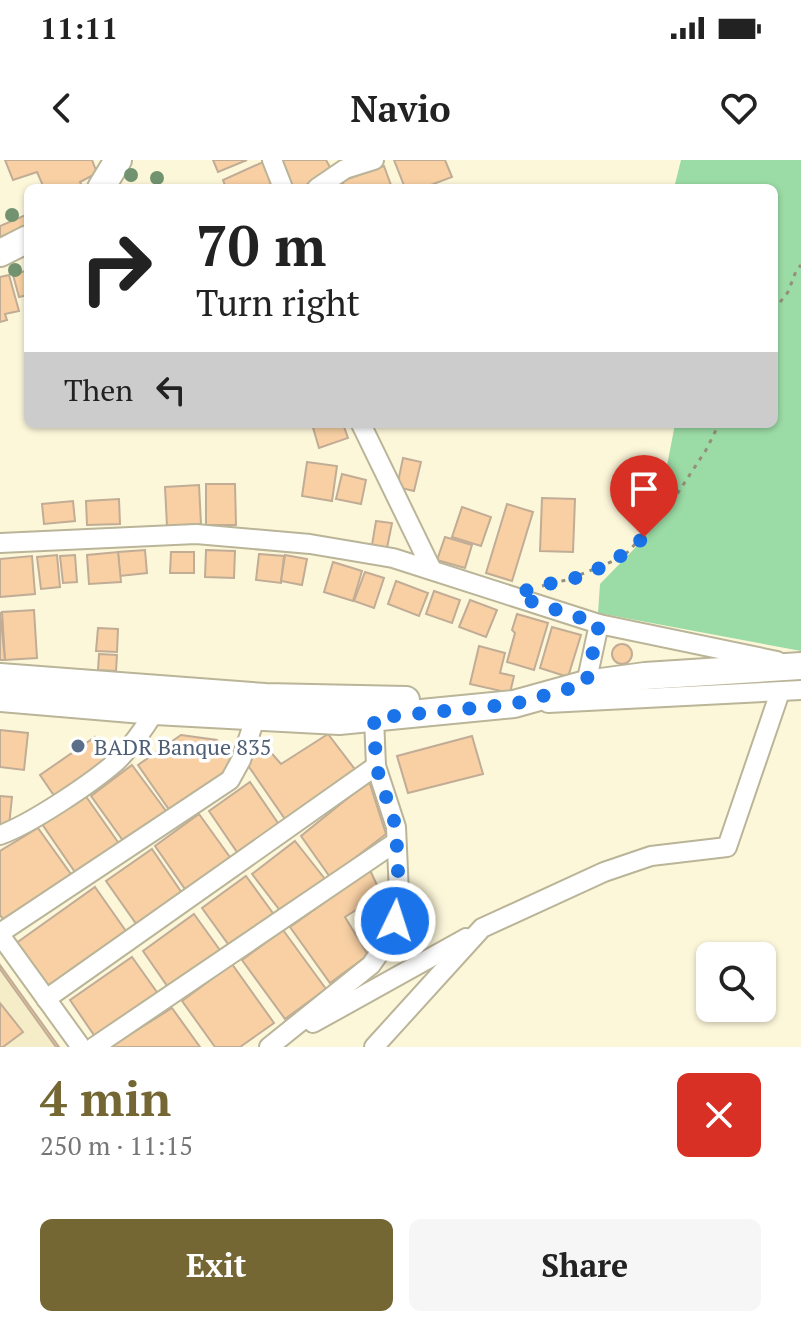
<!DOCTYPE html>
<html lang="en">
<head>
<meta charset="utf-8">
<style>
	:root { --surface:#fff; --page:#f6f6f6; --text:#222; --muted:#767676; --accent:#756734 }
	body { margin:0; font-family:"PT Serif",serif; background:var(--page); color:var(--text); height:100vh; display:flex; flex-direction:column; font-size:30px; white-space:nowrap }
	* { box-sizing:border-box; margin:0 }
	p { font-size:26px; color:var(--muted) }
	.icon { flex:none; width:44px; height:44px; fill:none; stroke:currentColor; stroke-width:2; stroke-linecap:round; stroke-linejoin:round }
	.map { position:relative; height:887px; overflow:hidden }
	.drawer { display:flex; flex-direction:column; background:var(--surface); flex:1 }
	.drawer>* { flex:none }
	.banner { position:absolute; left:24px; top:24px; width:754px; height:244px; border-radius:12px; box-shadow:0 2px 6px #0004; background:#fff; color:var(--text); overflow:hidden }
	.buttons { position:absolute; left:696px; top:782px; display:grid; gap:16px }
	.buttons a { display:grid; place-items:center; width:80px; height:80px; border-radius:12px; background:var(--surface); box-shadow:0 2px 6px #0004; font-size:40px }
	.pin { position:absolute; display:grid; place-items:center; width:68px; height:68px; color:#fff; margin:-82px -34px; border-radius:50% 50% 50% 0; rotate:-45deg; box-shadow:0 0 8px #0007 }
	.pin .icon { rotate:45deg }
	.me { position:absolute; width:88px; margin:-44px; rotate:4deg; stroke-linejoin:round; filter:drop-shadow(0 0 6px #0008) }
	.turn { display:flex; align-items:center; gap:28px; height:168px; padding:0 40px; font-size:36px }
	.turn .icon { width:104px; height:104px; stroke-width:2.5 }
	.turn b { display:block; font-size:56px; line-height:68px }
	.then { display:flex; align-items:center; height:76px; padding:0 40px; background:#0003; gap:16px; font-size:30px }
	.round { display:grid; place-items:center; flex:none; width:84px; height:84px; border-radius:12px; background:var(--page) }
	.overview { display:flex; align-items:center; justify-content:space-between; height:136px; padding:0 40px }
	h1 { font-size:48px; font-weight:700; line-height:60px; color:var(--accent) }
	.cta { display:flex; gap:16px; margin-top:auto; padding:16px 40px }
	.cta a { flex:1; height:92px; border-radius:12px; background:var(--accent); color:#fff; font-size:32px; font-weight:700; line-height:92px; text-align:center }
	.cta a+a { background:var(--page); color:var(--text) }
	.status { display:flex; justify-content:space-between; align-items:center; height:56px; padding:0 40px; background:var(--surface); direction:ltr }
	.status svg { height:22px; fill:currentColor }
	header { display:flex; justify-content:space-between; align-items:center; height:104px; padding:0 40px; background:var(--surface); font-size:36px; font-weight:700 }
	.map>svg:first-child { display:block }
	.built { fill:#f5edc8 }
	.green { fill:#9bdba5 }
	.building { fill:#f8d0a4; stroke:#c1ac96; stroke-width:2 }
	.lines { fill:none; stroke-linecap:round; stroke-linejoin:round }
	.minor-casing { stroke:#bab498; stroke-width:22 }
	.secondary-casing { stroke:#bab498; stroke-width:30 }
	.path { stroke:#938f7b; stroke-width:3; stroke-dasharray:4 6; stroke-linecap:butt }
	.minor { stroke:#fff; stroke-width:18 }
	.secondary { stroke:#fff; stroke-width:26 }
	.tree { fill:#72936f }
	.route { stroke:#1a73e8; stroke-width:14; stroke-dasharray:0 25.2 }
	.service-dot { fill:#5c6f8a; stroke:#fff; stroke-width:3 }
	.labels { text-anchor:middle; dominant-baseline:central; stroke-width:7; stroke-linejoin:round; paint-order:stroke }
	.service-label { font-size:22px; fill:#4e5e75; stroke:#fff; text-anchor:start }
</style>
</head>
<body>
<div class="status"><b>11:11</b><svg viewBox="0 0 49 12"><path d="M0 12V9h3v3zM5 12V6h3v6zM10 12V3h3v9zM15 12V0h3v12zM26 1h20v11H26zM47 4h2v5h-2z"/></svg></div>
<header><svg class="icon" aria-label="back" viewBox="0 0 24 24"><path d="M15 5l-7 7 7 7"/></svg>Navio<svg class="icon" aria-label="heart" viewBox="0 0 24 24"><path d="M12 20l-8-8c-3-5 5-10 8-4 3-6 11-1 8 4z"/></svg></header>
<div class="map">
<svg width="801" height="887" viewBox="0 0 801 887">
	<rect width="100%" height="100%" fill="#fdf7da"/>
	<polygon class="built" points="0,805 59,887 0,887"/>
	<polygon class="green" points="681,0 801,0 801,491 598,453 600,424 635,388 666,311 675,264 774,264 774,28 674,28"/>
	<g class="building">
		<polygon points="5,0 92,0 97,13 80,22 83,28 44,28 37,12 13,20"/>
		<polygon points="213,0 247,0 218,12"/>
		<polygon points="280,0 326,0 331,9 301,28 291,28"/>
		<polygon points="394,0 445,0 452,17 423,28 405,28"/>
		<polygon points="263,2 274,28 226,28 223,20"/>
		<polygon points="384,6 392,28 345,28 342,21"/>
		<polygon points="28,54 28,66 0,77 0,66"/>
		<polygon points="28,110 28,135 19,137 13,115"/>
		<polygon points="9,115 19,151 5,154 7,160 0,162 0,117"/>
		<polygon points="312,264 343,264 348,278 319,288"/>
		<polygon points="403,298 421,302 414,331 397,327"/>
		<polygon points="307,302 337,306 332,341 302,336"/>
		<polygon points="342,314 366,320 361,344 336,339"/>
		<polygon points="206,324 235,324 236,365 206,365"/>
		<polygon points="199,325 201,364 167,366 165,327"/>
		<polygon points="542,338 575,339 573,392 540,391"/>
		<polygon points="119,339 120,364 87,365 86,341"/>
		<polygon points="73,341 75,361 44,364 42,344"/>
		<polygon points="507,344 533,352 512,421 486,413"/>
		<polygon points="462,347 491,357 481,386 452,377"/>
		<polygon points="376,361 392,363 387,388 372,385"/>
		<polygon points="445,377 472,385 465,408 437,400"/>
		<polygon points="145,390 147,413 120,416 118,392"/>
		<polygon points="206,390 235,391 234,418 205,417"/>
		<polygon points="118,392 121,422 89,424 87,395"/>
		<polygon points="171,392 194,392 194,413 170,413"/>
		<polygon points="259,394 284,396 281,423 256,420"/>
		<polygon points="57,395 60,427 41,429 37,397"/>
		<polygon points="75,395 77,422 63,423 60,396"/>
		<polygon points="285,395 307,399 302,425 281,421"/>
		<polygon points="32,396 35,434 0,437 0,399"/>
		<polygon points="333,402 362,411 353,441 324,432"/>
		<polygon points="365,412 384,418 374,448 354,441"/>
		<polygon points="396,421 428,433 419,456 388,444"/>
		<polygon points="434,431 460,440 452,463 426,454"/>
		<polygon points="470,440 497,450 486,477 459,467"/>
		<polygon points="34,450 37,498 5,500 2,452"/>
		<polygon points="0,452 5,500 0,500"/>
		<polygon points="517,454 548,463 534,510 507,502 515,473 512,470"/>
		<polygon points="552,467 581,475 568,517 540,508"/>
		<polygon points="98,468 118,469 117,492 96,491"/>
		<circle cx="622" cy="494" r="10"/>
		<polygon points="479,486 505,493 500,513 514,516 510,533 470,524"/>
		<polygon points="99,494 117,495 116,511 98,510"/>
		<polygon points="0,570 28,573 24,610 0,607"/>
		<polygon points="328,574 357,612 287,662 247,604 261,581 281,604"/>
		<polygon points="181,575 217,580 234,605 170,651 138,605"/>
		<polygon points="472,576 483,614 408,633 397,596"/>
		<polygon points="95,577 110,599 55,637 40,615"/>
		<polygon points="132,605 166,651 124,682 91,636"/>
		<polygon points="369,621 386,674 330,717 301,676"/>
		<polygon points="250,622 280,666 239,695 209,651"/>
		<polygon points="85,635 120,685 77,715 42,664"/>
		<polygon points="0,636 12,637 9,666 0,665"/>
		<polygon points="199,654 232,700 187,732 155,686"/>
		<polygon points="38,668 73,717 3,759 0,755 0,691"/>
		<polygon points="295,681 325,719 282,753 252,714"/>
		<polygon points="152,689 182,733 137,765 106,721"/>
		<polygon points="370,710 381,734 345,757 368,795 330,823 290,767"/>
		<polygon points="246,716 275,756 231,788 202,748"/>
		<polygon points="95,727 128,774 48,831 15,784"/>
		<polygon points="194,754 222,793 170,830 143,791"/>
		<polygon points="283,770 326,829 285,859 242,800"/>
		<polygon points="132,797 159,835 96,878 70,840"/>
		<polygon points="232,804 274,863 240,887 215,887 182,841"/>
		<polygon points="0,805 59,887 56,887 0,809"/>
		<polygon points="0,843 23,872 3,887 0,887"/>
		<polygon points="172,848 200,887 110,887"/>
	</g>
	<g class="lines">
		<g class="minor-casing">
			<g id="minor">
				<polyline points="272,0 283,28"/>
				<polyline points="317,28 345,9 374,0"/>
				<polyline points="361,264 432,410"/>
				<polyline points="0,383 196,374 310,384 393,398 599,464 777,501"/>
				<polyline points="586,524 599,464"/>
				<polyline points="548,543 801,530"/>
				<path d="M0 675C31 664 92 623 117 601 132 586 144 569 155 551"/>
				<polyline points="0,773 230,620 241,600 256,556"/>
				<polyline points="0,775 81,887"/>
				<polyline points="46,839 376,606"/>
				<polyline points="313,863 466,778"/>
				<polyline points="94,887 396,682"/>
				<polyline points="269,887 371,805 387,782 395,761 399,733 396,667 376,606 374,558"/>
				<polyline points="374,887 482,768 604,712 651,696 727,687 780,532"/>
			</g>
		</g>
		<g class="secondary-casing">
			<g id="secondary">
				<polyline points="101,28 118,0"/>
				<polyline points="0,93 28,79"/>
				<polyline points="0,517 265,537 406,540"/>
				<polyline points="0,538 155,551 339,561 514,544 586,524 645,516 801,506"/>
			</g>
		</g>
		<g class="path">
			<polyline points="774,150 788,132 796,111 801,105"/>
			<polyline points="542,426 570,419 623,397 666,351 706,290 719,264"/>
		</g>
		<use href="#minor" class="minor"/>
		<use href="#secondary" class="secondary"/>
	</g>
	<g class="tree">
		<circle cx="131" cy="15" r="7"/>
		<circle cx="157" cy="18" r="7"/>
		<circle cx="12" cy="55" r="7"/>
		<circle cx="15" cy="110" r="7"/>
	</g>
	<g class="lines">
		<path class="route" d="M395 761 399 733 396 667 376 606 374 558 514 544 586 524 599 464 518 437C530 423 554 425 572 419 600 410 623 397 644 377"/>
	</g>
	<circle class="service-dot" cx="78" cy="586" r="8"/>
	<g class="labels">
		<g class="service-label">
			<text x="94" y="586">BADR Banque 835</text>
		</g>
	</g>
</svg>
<div class="buttons">
<a><svg class="icon" aria-label="search" viewBox="0 0 24 24"><circle cx="10" cy="10" r="6"/><path d="M15 15l6 6"/></svg></a>
</div>
<div class="pin" style="left:644px;top:377px;background:#d93025"><svg class="icon" aria-label="arrive" viewBox="0 0 24 24"><path d="M6 21V4h12l-3 4 3 4H6"/></svg></div>
<svg class="me" style="left:395px;top:761px" viewBox="-20 -20 40 40"><circle r="17" fill="#1a73e8" stroke="#fff" stroke-width="3"/><path d="M0-11L8 9 0 5-8 9z" fill="#fff"/></svg>
<div class="banner">
<div class="turn"><svg class="icon" aria-label="right" viewBox="0 0 24 24"><path d="M7 20v-9h11M14 6l5 5-5 5"/></svg><div><b>70 m</b>Turn right</div></div>
<div class="then">Then<svg class="icon" aria-label="left" viewBox="0 0 24 24"><path d="M17 20v-9H6M10 6l-5 5 5 5"/></svg></div>
</div>
</div>
<section class="drawer">
<div class="overview"><div><h1>4 min</h1><p>250 m · 11:15</p></div><a class="round" style="background:#d93025;color:#fff"><svg class="icon" aria-label="close" viewBox="0 0 24 24"><path d="M6 6l12 12M18 6L6 18"/></svg></a></div>
<div class="cta"><a>Exit</a><a>Share</a></div>
</section>
</body>
</html>
